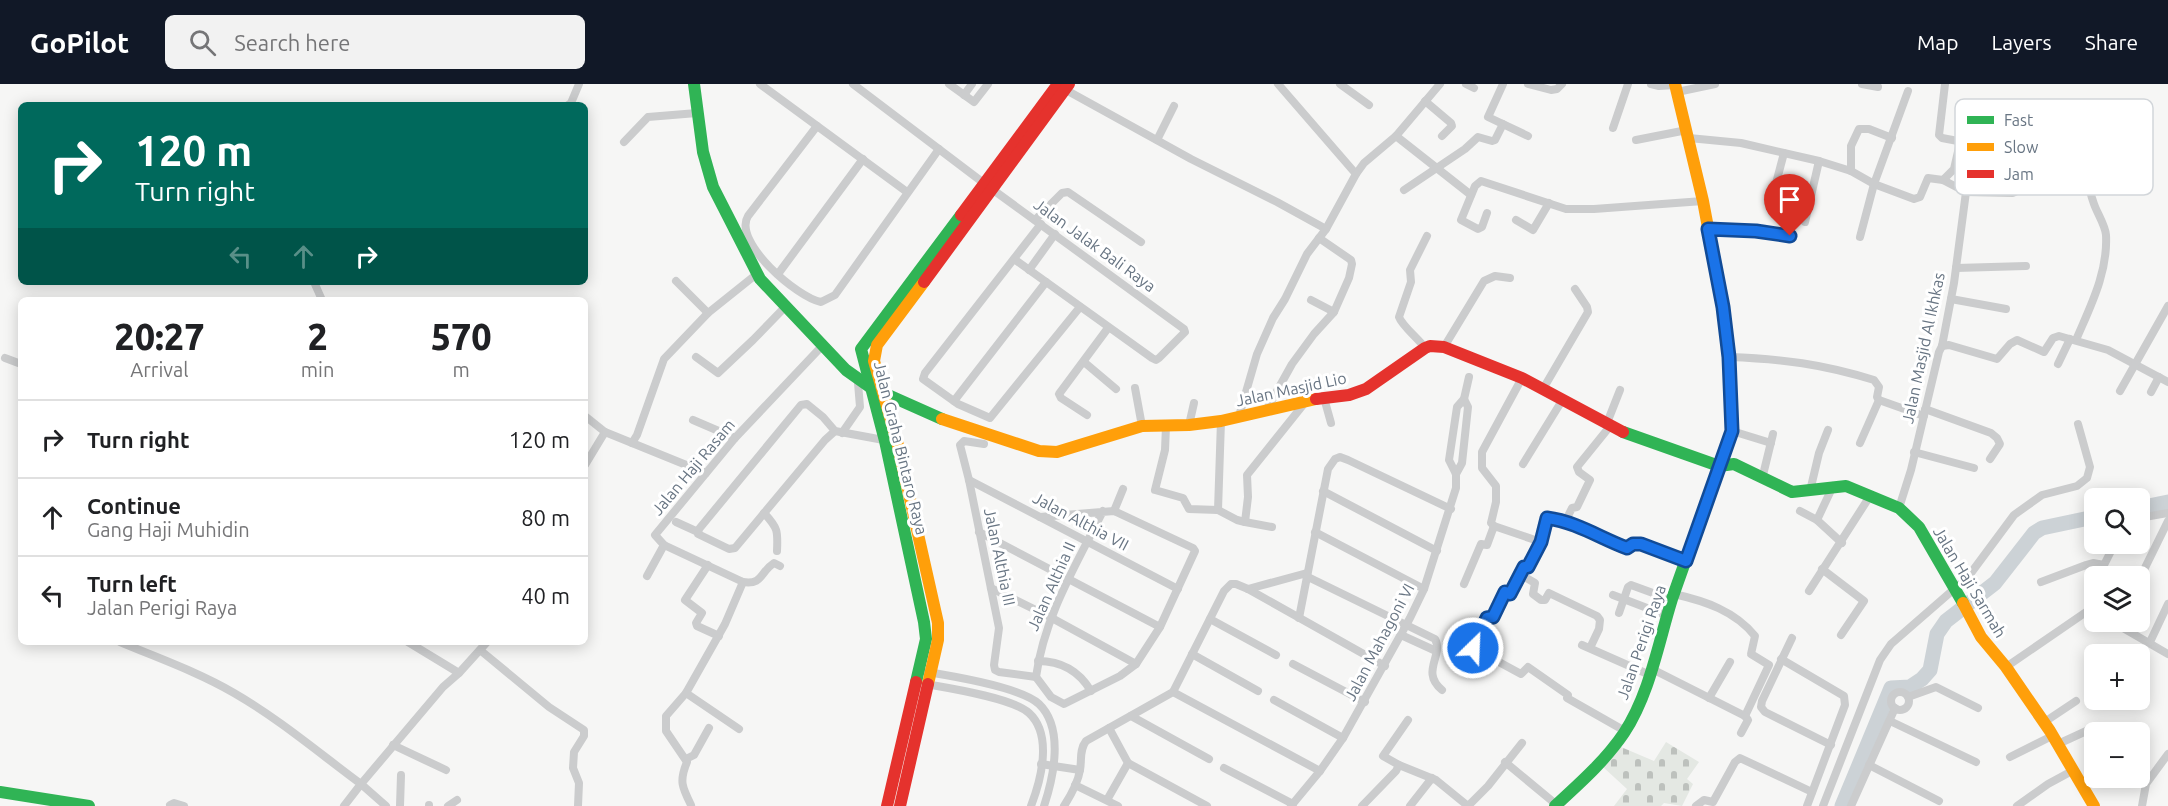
<!DOCTYPE html>
<html lang="en">
<head>
<meta charset="utf-8">
<style>
	:root { --surface:#fff; --page:#f2f2f2; --text:#202124; --muted:#757577; --line:#e0e0e0; --accent:#111827 }
	body { margin:0; font-family:Ubuntu,sans-serif; background:var(--page); color:var(--text); height:100vh; display:flex; flex-direction:column; font-size:22px; white-space:nowrap }
	* { box-sizing:border-box; margin:0 }
	p { font-size:20px; color:var(--muted) }
	.icon { flex:none; width:33px; height:33px; fill:none; stroke:currentColor; stroke-width:2; stroke-linecap:round; stroke-linejoin:round }
	.map { position:relative; flex:1; overflow:hidden }
	.panel { position:absolute; left:18px; top:213px; width:570px; height:348px; display:flex; flex-direction:column; background:var(--surface); border-radius:9px; box-shadow:0 3px 15px #0003 }
	.panel>* { flex:none }
	.hud { position:absolute; left:18px; top:18px; width:570px; height:183px; border-radius:9px; box-shadow:0 3px 15px #0003; background:#00695c; color:#fff; overflow:hidden }
	.fabs { position:absolute; left:2084px; top:404px; display:grid; gap:12px }
	.fabs a { display:grid; place-items:center; width:66px; height:66px; border-radius:9px; background:var(--surface); box-shadow:0 3px 15px #0003; font-size:30px }
	.pin { position:absolute; display:grid; place-items:center; width:51px; height:51px; color:#fff; margin:-62px -26px; border-radius:50% 50% 50% 0; rotate:-45deg; box-shadow:0 0 6px #0007 }
	.pin .icon { rotate:45deg }
	.me { position:absolute; width:66px; margin:-33px; rotate:24deg; stroke-linejoin:round; filter:drop-shadow(0 0 4px #0008) }
	.turn { display:flex; align-items:center; gap:21px; height:126px; padding:0 18px; font-size:27px }
	.turn .icon { width:78px; height:78px; stroke-width:2.5 }
	.turn b { display:block; font-size:42px; line-height:51px }
	.lanes { display:flex; align-items:center; height:57px; padding:0 18px; background:#0003; justify-content:center; gap:30px; direction:ltr }
	.lanes .off { opacity:.35 }
	.eta { display:flex; justify-content:space-evenly; align-items:center; height:102px; text-align:center }
	.eta b { font-size:36px; font-weight:800; line-height:42px }
	ul { padding:0; list-style:none }
	li { display:flex; align-items:center; gap:18px; height:78px; padding:0 18px; border-top:2px solid var(--line) }
	li div { flex:1 }
	li b { display:block; font-size:22px }
	li em { font-style:normal }
	header { display:flex; align-items:center; gap:36px; box-sizing:border-box; height:84px; padding:0 30px; background:var(--accent); color:#fff }
	header strong { font-size:28px }
	nav { display:flex; gap:33px; margin-inline-start:auto; font-size:21px }
	.search { width:420px; height:54px; background:var(--page); display:flex; align-items:center; gap:15px; box-sizing:border-box; padding:0 21px; border-radius:9px; color:var(--muted); font-size:22px }
	.map>svg:first-child { display:block }
	.cemetery { fill:url(#cemetery-stones) }
	.lines { fill:none; stroke-linecap:round; stroke-linejoin:round }
	.river { stroke:#ccd2d6; stroke-width:15 }
	.street { stroke:#cbcccd; stroke-width:8 }
	.fast { stroke:#30b455; stroke-width:12 }
	.slow { stroke:#ff9f0a; stroke-width:12 }
	.jam { stroke:#e5322d; stroke-width:12 }
	.route-casing { stroke:#114b97; stroke-width:15 }
	.route { stroke:#1a73e8; stroke-width:10 }
	.labels { text-anchor:middle; dominant-baseline:central; stroke-width:6; stroke-linejoin:round; paint-order:stroke }
	.street-label { font-size:16px; fill:#687583; stroke:#fff }
	.key { fill:#fff; stroke:#d2d6da; stroke-width:1.5 }
	.key-label { font-size:16px; fill:#687583 }
</style>
</head>
<body>
<header>
<strong>GoPilot</strong>
<div class="search"><svg class="icon" aria-label="search" viewBox="0 0 24 24"><circle cx="10" cy="10" r="6"/><path d="M15 15l6 6"/></svg>Search here</div>
<nav><a>Map</a><a>Layers</a><a>Share</a></nav>
</header>
<div class="map">
<svg width="2168" height="722" viewBox="0 0 2168 722">
	<defs>
		<pattern id="cemetery-stones" width="16" height="16" patternUnits="userSpaceOnUse" patternTransform="scale(1.5)"><rect width="16" height="16" fill="#e4e8e3"/><path d="M2 7V4a2 2 0 0 1 4 0v3zM10 15v-3a2 2 0 0 1 4 0v3z" fill="#bdc1bd"/></pattern>
	</defs>
	<rect width="100%" height="100%" fill="#f6f6f5"/>
	<polygon class="cemetery" points="1666,658 1699,678 1687,695 1693,700 1682,722 1664,719 1661,722 1614,722 1627,705 1603,683 1621,663 1654,677"/>
	<g class="lines">
		<g class="river">
			<polyline points="2139,424 2168,418"/>
			<polyline points="1842,722 1891,604 1910,603 1922,595 1930,586 1937,550 1946,537 1995,499 2034,449 2042,444 2094,433"/>
		</g>
		<g class="street">
			<polyline points="760,0 907,108"/>
			<polyline points="853,0 985,100 1184,245 1185,248 1159,274 1156,276 1152,274 1014,175"/>
			<polyline points="949,0 974,18 988,0"/>
			<polyline points="1278,0 1356,90 1364,79 1396,52 1440,0"/>
			<polyline points="1340,0 1369,21"/>
			<polyline points="1466,0 1474,4"/>
			<polyline points="1503,0 1488,33 1528,52"/>
			<polyline points="1528,0 1551,6 1557,5 1562,0"/>
			<polyline points="1651,0 1659,2 1675,1"/>
			<polyline points="1862,0 1878,3"/>
			<polyline points="1945,0 1939,51 1942,54 1979,61 1983,65 1982,108"/>
			<polyline points="1066,6 1191,75 1277,118 1326,145"/>
			<polyline points="1677,8 1715,0"/>
			<polyline points="964,11 972,0"/>
			<polyline points="1425,17 1451,39 1452,42 1442,52"/>
			<polyline points="568,21 571,19 579,0"/>
			<path d="M817 42 748 132C732 158 798 214 821 218L835 211 939 65"/>
			<polyline points="1613,44 1628,0"/>
			<polyline points="1396,52 1471,111"/>
			<polyline points="1689,54 1741,59 1819,77 1851,87 1874,100 1914,115 1920,113 1928,94 1943,96 1966,108 2013,109 2030,101 2045,106 2053,101 2052,90 2055,83 2065,81"/>
			<polyline points="1157,56 1174,22"/>
			<polyline points="1636,56 1687,46"/>
			<polyline points="624,58 648,33 697,29"/>
			<polyline points="1851,87 1851,62 1859,45 1869,45 1892,54"/>
			<polyline points="1943,96 1954,85 1960,59"/>
			<polyline points="1775,103 1784,69"/>
			<polyline points="1404,106 1465,65 1478,53 1492,57 1495,56 1503,40"/>
			<polyline points="1487,129 1482,143 1478,145 1461,136 1475,102 1481,97 1566,125 1594,125 1703,117"/>
			<polyline points="1035,136 1062,109 1068,108 1141,158"/>
			<polyline points="1516,136 1533,146 1549,119"/>
			<polyline points="1805,138 1819,77"/>
			<polyline points="1041,140 925,289 923,295 958,320 990,334 1080,223"/>
			<polyline points="1708,145 1756,147 1790,152"/>
			<polyline points="1860,153 1874,100 1908,7"/>
			<polyline points="1956,184 2026,182"/>
			<polyline points="1029,186 1055,150"/>
			<polyline points="778,190 863,75"/>
			<polyline points="676,197 708,229"/>
			<polyline points="314,198 322,216"/>
			<polyline points="1951,215 2006,225"/>
			<polyline points="1311,216 1334,228"/>
			<path d="M2076 256C2090 223 2108 189 2106 151 2105 140 2096 128 2093 117 2087 101 2089 83 2089 66"/>
			<polyline points="1942,262 1949,261 1997,275 2010,260 2017,256 2044,268 2053,254 2059,252 2108,266 2168,298"/>
			<polyline points="1444,263 1484,197 1495,192 1510,194"/>
			<path d="M1425 264C1419 255 1402 242 1399 233L1411 198 1410 186 1427 152"/>
			<polyline points="696,273 718,289 753,256 786,222"/>
			<path d="M1729 273C1783 275 1822 280 1874 296L1879 303 1877 313 1879 316 1924 332"/>
			<polyline points="5,274 21,280"/>
			<polyline points="1084,278 1116,305"/>
			<polyline points="2058,280 2070,255"/>
			<polyline points="1135,304 1142,342"/>
			<polyline points="1543,305 1588,228 1587,223 1575,205"/>
			<polyline points="2120,307 2168,222"/>
			<polyline points="2151,308 2159,293"/>
			<polyline points="1324,314 1331,339"/>
			<polyline points="954,317 1046,198"/>
			<polyline points="1267,325 1292,280 1314,250 1334,228 1349,194 1352,180 1351,176 1319,154"/>
			<polyline points="1925,325 1991,349 1997,354 2000,360 1990,375"/>
			<polyline points="1087,331 1061,314 1059,310 1108,244"/>
			<polyline points="585,332 605,348"/>
			<polyline points="1239,332 1257,270 1273,234 1285,215 1307,170 1326,145 1356,90"/>
			<polyline points="693,336 735,354"/>
			<polyline points="1607,339 1620,306"/>
			<polyline points="1189,341 1194,319"/>
			<polyline points="1166,342 1165,366 1155,406 1183,414 1189,425 1218,426"/>
			<polyline points="835,347 823,333 807,320 801,321 699,445 698,450 729,465 735,464 825,356 835,347 889,357"/>
			<polyline points="1732,347 1771,359"/>
			<polyline points="842,349 860,323 858,299"/>
			<polyline points="632,359 637,351 664,275 708,229 758,189"/>
			<polyline points="1860,359 1879,316"/>
			<polyline points="984,360 964,357 960,361 969,396 999,544 994,581 995,586 999,588 1036,593"/>
			<polyline points="1914,368 1974,384"/>
			<polyline points="1523,380 1563,315"/>
			<polyline points="585,381 605,348 706,389"/>
			<polyline points="1456,390 1462,379 1468,323 1464,315"/>
			<polyline points="1762,395 1773,350"/>
			<polyline points="969,396 1178,505"/>
			<polyline points="1323,407 1437,467"/>
			<polyline points="1810,407 1819,369 1828,346"/>
			<polyline points="1899,424 1911,386 1939,268 1942,262 1954,199 1966,108"/>
			<polyline points="1218,426 1221,337"/>
			<polyline points="1218,426 1237,436 1245,438"/>
			<polyline points="1114,427 1123,405"/>
			<polyline points="1800,427 1817,436 1833,402"/>
			<path d="M764 429C778 444 778 447 777 467"/>
			<path d="M1040 433 1114 427 1193 464 1195 467 1160 543 1136 580 1120 592 1064 620 1051 613 1036 593C1044 533 1076 481 1103 427"/>
			<polyline points="2139,434 2168,429"/>
			<polyline points="1817,436 1842,459"/>
			<polyline points="676,438 698,448"/>
			<polyline points="1565,438 1572,424 1577,423 1590,396 1579,388 1577,383 1611,341"/>
			<polyline points="1494,442 1491,439 1496,418 1496,402 1482,384 1482,368 1522,294"/>
			<polyline points="1272,443 1245,438 1248,413 1247,391 1307,316"/>
			<polyline points="979,448 1160,543"/>
			<polyline points="1315,448 1424,505"/>
			<polyline points="708,481 685,516 702,529 696,539 697,542 719,552"/>
			<path d="M780 482 774 479C760 488 763 501 743 498L664 461 655 451 735 354 823 261"/>
			<polyline points="1822,485 1864,517 1841,551"/>
			<polyline points="1521,491 1535,499 1533,510 1541,516 1545,516 1549,509 1597,532 1600,536 1599,545 1590,564"/>
			<polyline points="647,492 664,461"/>
			<path d="M1306 492 1435 555C1444 571 1420 588 1442 606"/>
			<polyline points="2103,492 2104,481 2115,459"/>
			<polyline points="2139,496 2168,437"/>
			<polyline points="2041,498 2086,481 2093,479 2104,481"/>
			<polyline points="1464,500 1481,460 1487,461 1494,442 1541,458"/>
			<polyline points="991,504 1050,533 1136,580"/>
			<polyline points="1248,505 1307,489"/>
			<polyline points="1809,507 1870,412"/>
			<path d="M1674 510C1705 517 1735 527 1755 552L1751 570 1769 581 1745 632"/>
			<polyline points="1613,511 1668,532"/>
			<polyline points="1619,529 1628,503 1631,501 1672,516"/>
			<polyline points="1299,534 1328,385 1335,375 1340,373 1348,376 1451,425"/>
			<polyline points="1210,535 1276,571"/>
			<polyline points="2111,537 2168,570"/>
			<polyline points="1401,551 1436,567"/>
			<polyline points="1792,554 1762,617 1761,623 1765,628 1831,661"/>
			<path d="M120 558C158 574 198 588 234 609 279 635 319 669 361 700L344 722"/>
			<polyline points="408,558 459,589"/>
			<polyline points="2150,558 2168,520"/>
			<polyline points="1582,561 1650,591"/>
			<polyline points="480,566 549,623 584,646 584,652 574,668 573,684 579,699 578,722"/>
			<polyline points="1192,570 1258,607"/>
			<polyline points="1781,575 1844,612 1845,621 1807,722"/>
			<path d="M1038 577C1061 577 1079 587 1091 607"/>
			<polyline points="1293,580 1365,618"/>
			<polyline points="2006,583 2089,526 2094,520"/>
			<polyline points="1652,585 1745,632"/>
			<path d="M927 588C952 592 1021 603 1039 620 1064 644 1054 692 1044 722"/>
			<path d="M926 600C949 604 1013 614 1029 629 1053 651 1041 696 1031 722"/>
			<polyline points="1173,608 1320,687"/>
			<circle cx="1900" cy="617" r="9"/>
			<polyline points="686,609 739,645"/>
			<polyline points="1908,613 1936,603 1978,624"/>
			<polyline points="1709,614 1730,578"/>
			<polyline points="1274,616 1343,654"/>
			<polyline points="1131,632 1209,675"/>
			<polyline points="1408,636 1383,672 1399,681 1436,696 1468,722"/>
			<polyline points="1890,637 1976,678"/>
			<polyline points="2043,639 2076,617"/>
			<path d="M1625 647 1567 614 1568 611 1528 583 1521 590 1473 564 1487 534 1493 533 1505 508 1510 510 1524 483H1528L1541 458 1547 434C1578 438 1599 454 1627 464L1633 460H1641L1686 477"/>
			<polyline points="1741,649 1748,636 1745,632"/>
			<polyline points="2058,660 2095,643"/>
			<polyline points="393,661 446,686"/>
			<polyline points="2010,673 2052,652"/>
			<polyline points="686,675 694,671 709,644"/>
			<polyline points="1505,678 1557,721"/>
			<polyline points="1128,679 1207,722"/>
			<polyline points="1041,680 1080,686"/>
			<polyline points="1869,681 1939,717"/>
			<polyline points="1224,684 1293,720"/>
			<polyline points="1075,701 1118,722"/>
			<polyline points="1107,716 1128,679 1109,644"/>
			<polyline points="170,721 174,719 184,722"/>
			<polyline points="429,721 429,722"/>
			<path d="M691 721C682 703 679 697 687 678L666 647V632L686 609 725 540 743 498"/>
			<polyline points="386,722 361,700 443,603 459,589 487,558"/>
			<polyline points="400,722 401,691"/>
			<polyline points="448,722 457,716"/>
			<path d="M1064 722C1071 711 1078 699 1080 686 1082 676 1079 666 1086 657L1173 608 1224 507 1231 500H1236L1248 505 1385 582"/>
			<polyline points="1291,722 1320,687 1343,654 1410,534 1424,505 1456,404 1456,390 1449,376 1457,323 1464,315 1469,293"/>
			<polyline points="1362,722 1396,687 1399,681"/>
			<polyline points="1410,722 1432,694"/>
			<polyline points="1468,722 1488,702 1522,659"/>
			<polyline points="1696,722 1704,716 1713,718 1735,678 1740,674 1812,708"/>
			<polyline points="1823,722 1880,576 1891,560 1968,493 2014,431 2042,411 2077,402 2087,394 2090,383 2078,340"/>
			<polyline points="1851,722 1895,624"/>
			<polyline points="2017,722 2048,700 2072,687"/>
			<polyline points="2142,722 2146,700 2168,670"/>
		</g>
		<g class="fast">
			<polyline points="694,0 703,68 713,103 760,195 846,286 870,303 942,335"/>
			<polyline points="1623,348 1719,382 1734,380 1792,408 1846,402 1899,424 1919,443 1963,519"/>
			<polyline points="916,598 926,555 924,538 885,357 861,265 961,131"/>
			<polyline points="0,708 89,722"/>
			<path d="M1555 722C1580 699 1605 677 1624 649 1650 609 1658 560 1672 515 1687 472 1703 429 1718 385"/>
		</g>
		<g class="slow">
			<polyline points="1675,0 1703,117 1723,223 1729,273 1732,347 1718,385"/>
			<polyline points="924,198 877,261 874,277 897,357 938,539 938,556 928,600"/>
			<polyline points="942,335 1039,367 1057,368 1142,342 1189,341 1221,337 1316,315"/>
			<polyline points="1963,519 1981,553 2006,583 2050,647 2094,722"/>
		</g>
		<g class="jam">
			<polyline points="961,131 1058,0"/>
			<polyline points="924,198 1069,0"/>
			<polyline points="1316,315 1349,311 1366,305 1425,264 1430,262 1444,263 1522,294 1623,348"/>
			<polyline points="887,722 916,598"/>
			<polyline points="900,722 928,600"/>
		</g>
	</g>
	<g class="lines">
		<g class="route-casing">
			<path id="route" d="M1473 564 1487 534 1493 533 1505 508 1510 510 1524 483H1528L1541 458 1547 434C1577 438 1600 454 1627 464L1633 460H1641L1686 477 1732 347 1729 273 1723 223 1708 145 1756 147 1790 152"/>
		</g>
		<use href="#route" class="route"/>
	</g>
	<g class="labels">
		<g class="street-label">
			<text transform="translate(1095 161) rotate(36)">Jalan Jalak Bali Raya</text>
			<text transform="translate(1923 264) rotate(-78)">Jalan Masjid Al Ikhkas</text>
			<text transform="translate(1291 305) rotate(-12)">Jalan Masjid Lio</text>
			<text transform="translate(901 364) rotate(76)">Jalan Graha Bintaro Raya</text>
			<text transform="translate(693 383) rotate(-50)">Jalan Haji Rasam</text>
			<text transform="translate(1081 437) rotate(28)">Jalan Althia VII</text>
			<text transform="translate(1000 473) rotate(78)">Jalan Althia III</text>
			<text transform="translate(1970 498) rotate(59)">Jalan Haji Sarmah</text>
			<text transform="translate(1051 502) rotate(-66)">Jalan Althia II</text>
			<text transform="translate(1379 558) rotate(-62)">Jalan Mahagoni VI</text>
			<text transform="translate(1641 558) rotate(-71)">Jalan Perigi Raya</text>
		</g>
	</g>
	<rect x="1955" y="15" width="198" height="96" rx="9" class="key"/>
	<rect x="1967" y="32" width="27" height="8" fill="#30b455"/>
	<rect x="1967" y="59" width="27" height="8" fill="#ff9f0a"/>
	<rect x="1967" y="86" width="27" height="8" fill="#e5322d"/>
	<g class="key-label">
		<text x="2004" y="42">Fast</text>
		<text x="2004" y="69">Slow</text>
		<text x="2004" y="96">Jam</text>
	</g>
</svg>
<div class="fabs">
<a><svg class="icon" aria-label="search" viewBox="0 0 24 24"><circle cx="10" cy="10" r="6"/><path d="M15 15l6 6"/></svg></a>
<a><svg class="icon" aria-label="layers" viewBox="0 0 24 24"><path d="M12 4l9 5-9 5-9-5zM3 14l9 5 9-5"/></svg></a>
<a>+</a>
<a>−</a>
</div>
<div class="pin" style="left:1790px;top:152px;background:#d93025"><svg class="icon" aria-label="arrive" viewBox="0 0 24 24"><path d="M6 21V4h12l-3 4 3 4H6"/></svg></div>
<svg class="me" style="left:1473px;top:564px" viewBox="-20 -20 40 40"><circle r="17" fill="#1a73e8" stroke="#fff" stroke-width="3"/><path d="M0-11L8 9 0 5-8 9z" fill="#fff"/></svg>
<div class="hud">
<div class="turn"><svg class="icon" aria-label="right" viewBox="0 0 24 24"><path d="M7 20v-9h11M14 6l5 5-5 5"/></svg><div><b>120 m</b>Turn right</div></div>
<div class="lanes"><svg class="icon off" aria-label="left" viewBox="0 0 24 24"><path d="M17 20v-9H6M10 6l-5 5 5 5"/></svg><svg class="icon off" aria-label="ahead" viewBox="0 0 24 24"><path d="M12 20V5M6 11l6-6 6 6"/></svg><svg class="icon" aria-label="right" viewBox="0 0 24 24"><path d="M7 20v-9h11M14 6l5 5-5 5"/></svg></div>
</div>
<section class="panel">
<div class="eta">
<div><b>20:27</b><p>Arrival</p></div>
<div><b>2</b><p>min</p></div>
<div><b>570</b><p>m</p></div>
</div>
<ul>
<li><svg class="icon" aria-label="right" viewBox="0 0 24 24"><path d="M7 20v-9h11M14 6l5 5-5 5"/></svg><div><b>Turn right</b></div><em>120 m</em></li>
<li><svg class="icon" aria-label="ahead" viewBox="0 0 24 24"><path d="M12 20V5M6 11l6-6 6 6"/></svg><div><b>Continue</b><p>Gang Haji Muhidin</p></div><em>80 m</em></li>
<li><svg class="icon" aria-label="left" viewBox="0 0 24 24"><path d="M17 20v-9H6M10 6l-5 5 5 5"/></svg><div><b>Turn left</b><p>Jalan Perigi Raya</p></div><em>40 m</em></li>
</ul>
</section>
</div>
</body>
</html>
